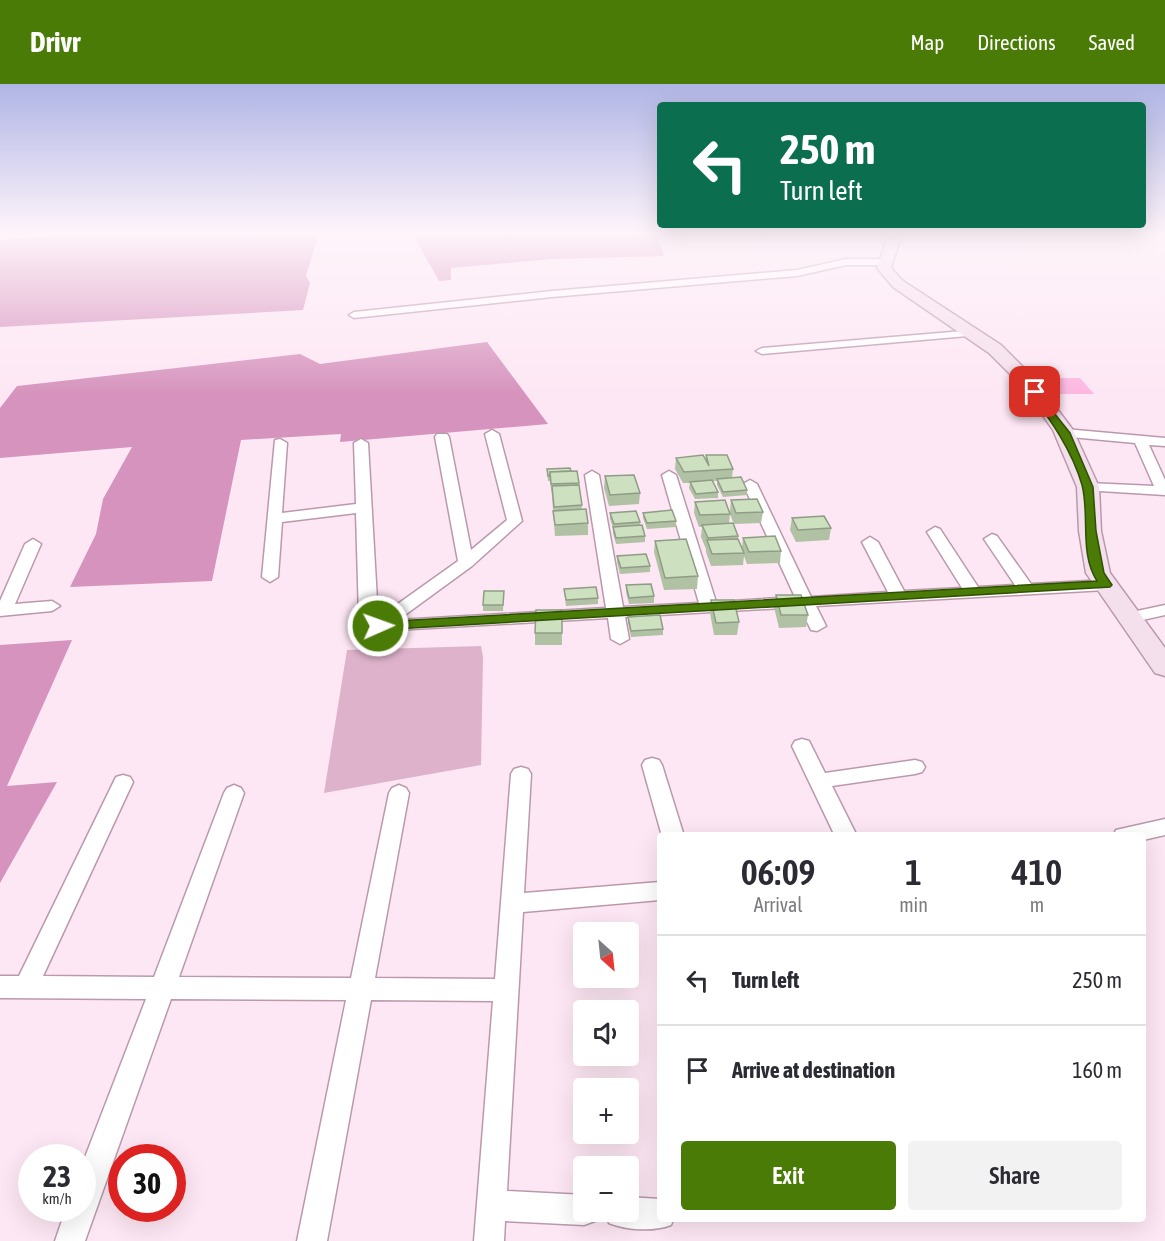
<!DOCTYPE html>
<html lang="en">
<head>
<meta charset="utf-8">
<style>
	:root { --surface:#fff; --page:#f2f2f3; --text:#2b2b33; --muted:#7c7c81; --line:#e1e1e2; --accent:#4a7b06 }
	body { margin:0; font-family:"Asap Condensed",sans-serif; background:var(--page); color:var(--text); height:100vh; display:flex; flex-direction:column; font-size:22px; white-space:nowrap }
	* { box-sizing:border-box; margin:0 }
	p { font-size:20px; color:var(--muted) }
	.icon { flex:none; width:33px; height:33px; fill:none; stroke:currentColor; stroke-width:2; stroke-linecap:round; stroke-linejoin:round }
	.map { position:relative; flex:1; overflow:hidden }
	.panel { position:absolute; left:657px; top:748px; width:489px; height:390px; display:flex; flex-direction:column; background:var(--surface); border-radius:6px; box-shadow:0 6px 24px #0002 }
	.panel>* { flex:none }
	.hud { position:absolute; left:657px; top:18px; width:489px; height:126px; border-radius:6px; box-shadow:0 6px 24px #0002; background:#0b6e4f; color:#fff; overflow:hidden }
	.needle { width:39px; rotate:153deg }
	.buttons { position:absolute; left:573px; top:838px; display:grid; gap:12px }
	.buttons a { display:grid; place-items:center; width:66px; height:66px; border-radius:6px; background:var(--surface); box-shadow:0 6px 24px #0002; font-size:30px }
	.speed { position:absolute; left:18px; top:1060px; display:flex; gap:12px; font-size:30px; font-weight:700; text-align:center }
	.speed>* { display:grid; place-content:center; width:78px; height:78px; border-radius:50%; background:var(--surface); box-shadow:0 6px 24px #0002; line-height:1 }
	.speed small { font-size:15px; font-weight:400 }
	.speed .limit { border:9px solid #d22; background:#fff; color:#111 }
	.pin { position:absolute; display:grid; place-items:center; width:51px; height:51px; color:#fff; margin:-26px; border-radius:12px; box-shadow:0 3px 9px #0006 }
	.me { position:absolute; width:66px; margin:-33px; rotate:88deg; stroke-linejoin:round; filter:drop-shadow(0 0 4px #0008) }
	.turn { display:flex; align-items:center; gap:21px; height:126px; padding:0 24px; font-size:27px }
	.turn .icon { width:78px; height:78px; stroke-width:2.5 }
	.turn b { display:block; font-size:42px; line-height:51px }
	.eta { display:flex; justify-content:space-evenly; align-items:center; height:102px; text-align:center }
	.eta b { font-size:36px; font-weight:600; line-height:42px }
	.primary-button { display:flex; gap:12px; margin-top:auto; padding:12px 24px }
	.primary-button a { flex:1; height:69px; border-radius:6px; background:var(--accent); color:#fff; font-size:24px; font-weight:600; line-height:69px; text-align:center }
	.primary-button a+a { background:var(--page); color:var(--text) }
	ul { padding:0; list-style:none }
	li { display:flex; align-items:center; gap:18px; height:90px; padding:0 24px; border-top:2px solid var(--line) }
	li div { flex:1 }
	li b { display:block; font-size:22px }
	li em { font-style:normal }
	header { display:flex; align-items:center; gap:36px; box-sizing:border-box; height:84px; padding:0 30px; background:var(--accent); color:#fff }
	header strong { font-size:28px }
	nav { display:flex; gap:33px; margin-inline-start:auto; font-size:21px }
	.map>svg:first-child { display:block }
	.green { fill:#dfb2cc }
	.forest { fill:#d693bd }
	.water { fill:#fdb7e1 }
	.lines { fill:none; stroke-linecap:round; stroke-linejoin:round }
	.street-casing { stroke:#bb99ad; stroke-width:3 }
	.secondary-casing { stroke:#bb99ad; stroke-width:3 }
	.street { fill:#fff; fill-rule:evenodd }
	.secondary { fill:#f4dfec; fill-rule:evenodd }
	.wall { fill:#b0c1a4 }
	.building { fill:#cde0bf; stroke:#909d86; stroke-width:1.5 }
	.route { fill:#4a7b06; stroke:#305004; stroke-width:1.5 }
</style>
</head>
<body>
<header>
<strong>Drivr</strong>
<nav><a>Map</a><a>Directions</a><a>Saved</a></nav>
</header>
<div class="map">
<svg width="1165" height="1157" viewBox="0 0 1165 1157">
	<rect width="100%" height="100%" fill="#fde7f4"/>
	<polygon class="green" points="481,562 483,573 481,681 324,709 347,566"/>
	<g class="forest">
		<polygon points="84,149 319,149 306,192 310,199 303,226 0,243 0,156"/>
		<polygon points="412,149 657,149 664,172 552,175 451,184 451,196 439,197"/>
		<polygon points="487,258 548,340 340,358 341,350 241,356 212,497 70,503 96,450 103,415 132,363 0,374 0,324 17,302 300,270 320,280"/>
		<polygon points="72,556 7,702 57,698 0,799 0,561"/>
	</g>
	<polygon class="water" points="1039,294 1080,294 1094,310 1054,310"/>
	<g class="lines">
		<g class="street-casing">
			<g id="street">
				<polygon points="846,175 887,175 892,178 887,181 846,181 797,192 552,213 354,234 349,231 354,228 552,207 797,186"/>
				<polygon points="975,246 980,249 979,251 762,270 756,267 762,264"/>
				<polygon points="1065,345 1165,354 1165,362 1149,361 1165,396 1165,411 1083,406 1083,400 1088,399 1154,402 1135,359 1060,352 1060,346"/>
				<polygon points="492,346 499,350 522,437 472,482 398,536 606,524 585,391 592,387 599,391 623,523 699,519 662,391 669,387 676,391 716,518 795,513 743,400 750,396 757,400 811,513 888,508 862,458 870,453 878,458 904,507 962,504 927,448 935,443 940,445 978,503 1015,501 984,455 992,450 997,452 1031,500 1106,496 1114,501 1106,506 816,522 826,542 817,547 811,546 800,523 625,533 629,555 620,560 611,555 608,534 378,547 372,546 359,534 356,429 282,438 278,493 270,498 262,493 275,356 280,355 287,359 282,429 356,420 354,359 361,355 368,359 378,534 458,477 435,353 437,350 447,350 449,353 471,466 507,436 485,350"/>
				<polygon points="33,455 41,460 15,520 52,517 60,522 52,527 0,532 0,517 25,460"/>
				<polygon points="1165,521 1165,531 1129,539 1120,534 1123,530"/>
				<polygon points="802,655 809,657 825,689 915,676 922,678 925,683 922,688 915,690 832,702 857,752 835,752 792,662 795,657"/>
				<polygon points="652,674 659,676 662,681 684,752 662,752 642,681 645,676"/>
				<polygon points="521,683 528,685 531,690 524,809 660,798 660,816 523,828 507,1107 584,1111 584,1128 598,1128 595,1137 584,1141 505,1137 504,1157 474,1157 493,917 371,916 327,1157 297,1157 346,916 171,915 85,1157 55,1157 66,1125 82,1125 82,1081 146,915 0,914 0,892 19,892 116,693 123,691 130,693 133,698 43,892 154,893 224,709 227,704 234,701 241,704 244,709 179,893 351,894 389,709 392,704 399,701 406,704 409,709 375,894 495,895 511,690 514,685"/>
				<polygon points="1165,735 1165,751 1143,756 1143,752 1113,752 1116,746"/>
				<path d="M628 1113 660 1115V1136H673L671 1141C653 1148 627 1146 609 1139L605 1128H628Z"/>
			</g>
		</g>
		<g class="secondary-casing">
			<polygon id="secondary" points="889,149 902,149 891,184 903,197 1001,261 1033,293 1073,346 1099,403 1101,447 1110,489 1165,564 1165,592 1155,589 1086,489 1079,447 1077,403 1053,346 1021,301 989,269 893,203 877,184"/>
		</g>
		<use href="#street" class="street"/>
		<use href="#secondary" class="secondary"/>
	</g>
	<g class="wall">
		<polygon points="706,371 733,385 732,394 747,406 747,411 723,413 717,401 717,397 713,397 718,408 718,414 695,415 689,404 690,399 683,399 675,385 676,374 705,376"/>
		<polygon points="547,385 577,387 582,425 588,439 588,451 555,452 552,412 550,397 548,397"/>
		<polygon points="605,392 640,409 639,420 609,422 604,404"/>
		<polygon points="731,416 763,428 761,439 734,440 730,430 729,439 738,452 738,455 742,463 743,454 781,467 780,479 747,480 744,472 743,481 711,482 706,468 706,465 701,453 702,443 699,443 694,429 695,418 730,427"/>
		<polygon points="610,429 640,438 640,441 645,452 645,458 616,460 613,449 613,444 610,435"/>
		<polygon points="643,429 676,437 676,443 647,445 643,434"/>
		<polygon points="792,434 831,444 829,456 796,458 790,446"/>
		<polygon points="655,457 698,492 697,505 664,506 654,468"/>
		<polygon points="617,472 650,482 650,488 620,490 617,478"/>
		<polygon points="626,501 654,512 654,519 629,520 626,508"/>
		<polygon points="564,505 598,514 598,520 566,522"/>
		<polygon points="504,507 503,527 483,527 483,521"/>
		<polygon points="776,511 808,531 806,543 779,544 774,523"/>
		<polygon points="711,516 739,538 737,551 714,551 710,529"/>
		<polygon points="562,526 562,561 535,561 535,549"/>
		<polygon points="628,533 663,545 663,551 631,553 628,539"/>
	</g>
	<g class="building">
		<polygon points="703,371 709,382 706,371 727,371 733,385 684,388 676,374"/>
		<polygon points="570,384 571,387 550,388 550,392 548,392 547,385"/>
		<polygon points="577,387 579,399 551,400 550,388"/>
		<polygon points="634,391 640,409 610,411 605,392"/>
		<polygon points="741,393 747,406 723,408 717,395"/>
		<polygon points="712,396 718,408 696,410 690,398"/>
		<polygon points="579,401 582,421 554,423 552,402"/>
		<polygon points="757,415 763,428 736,429 731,416"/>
		<polygon points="725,416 730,430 700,431 695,418"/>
		<polygon points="586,425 588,439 555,441 553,427"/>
		<polygon points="672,426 676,437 647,439 643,429"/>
		<polygon points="636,427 640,438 614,440 610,429"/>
		<polygon points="824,432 831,444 798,446 792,434"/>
		<polygon points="733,439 738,452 708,454 702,441"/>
		<polygon points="642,441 645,452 616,454 613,443"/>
		<polygon points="775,452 781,467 749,468 743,454"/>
		<polygon points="686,455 698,492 665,494 655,457"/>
		<polygon points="738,455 744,469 712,470 707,456"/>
		<polygon points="646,470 650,482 621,484 617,472"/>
		<polygon points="651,500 654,512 629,514 626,501"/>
		<polygon points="596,503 598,514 566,516 564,505"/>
		<polygon points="484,507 504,507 503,521 483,521"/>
		<polygon points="776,511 801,511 808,531 781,531"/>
		<polygon points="711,516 734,516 739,538 716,539"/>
		<polygon points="536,526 562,526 562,549 535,549"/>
		<polygon points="660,531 663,545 631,547 628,533"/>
	</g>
	<linearGradient id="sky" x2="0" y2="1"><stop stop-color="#b0b5e5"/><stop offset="0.48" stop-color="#fef4fa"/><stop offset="1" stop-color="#fef4fa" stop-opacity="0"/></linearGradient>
	<rect width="1165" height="311" fill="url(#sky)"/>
	<path class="route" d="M1035 305 1070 349 1093 403 1096 447 1104 489 1112 501 1110 503 378 546 371 542 378 538 1097 497C1079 469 1090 432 1082 401 1072 366 1051 337 1030 308Z"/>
</svg>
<div class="buttons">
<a><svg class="needle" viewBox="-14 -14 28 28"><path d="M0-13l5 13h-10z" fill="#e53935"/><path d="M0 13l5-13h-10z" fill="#7c7c81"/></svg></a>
<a><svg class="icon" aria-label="sound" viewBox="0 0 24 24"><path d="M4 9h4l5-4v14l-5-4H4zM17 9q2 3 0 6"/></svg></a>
<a>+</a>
<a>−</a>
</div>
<div class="speed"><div>23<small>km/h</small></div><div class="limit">30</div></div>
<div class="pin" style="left:1035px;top:308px;background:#d93025"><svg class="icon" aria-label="arrive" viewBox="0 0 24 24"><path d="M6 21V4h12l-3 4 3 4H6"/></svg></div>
<svg class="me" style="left:378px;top:542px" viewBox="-20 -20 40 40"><circle r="17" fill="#4a7b06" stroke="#fff" stroke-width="3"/><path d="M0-11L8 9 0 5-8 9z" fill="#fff"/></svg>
<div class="hud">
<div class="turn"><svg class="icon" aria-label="left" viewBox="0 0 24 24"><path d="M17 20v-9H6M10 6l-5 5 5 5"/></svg><div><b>250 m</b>Turn left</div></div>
</div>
<section class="panel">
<div class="eta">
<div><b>06:09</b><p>Arrival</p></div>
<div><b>1</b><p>min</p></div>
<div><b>410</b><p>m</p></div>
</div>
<ul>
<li><svg class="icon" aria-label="left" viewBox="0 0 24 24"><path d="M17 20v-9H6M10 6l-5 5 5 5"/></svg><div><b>Turn left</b></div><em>250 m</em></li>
<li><svg class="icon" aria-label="arrive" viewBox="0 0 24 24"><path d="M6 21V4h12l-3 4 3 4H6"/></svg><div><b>Arrive at destination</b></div><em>160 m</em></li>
</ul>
<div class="primary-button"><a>Exit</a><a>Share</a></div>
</section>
</div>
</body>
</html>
